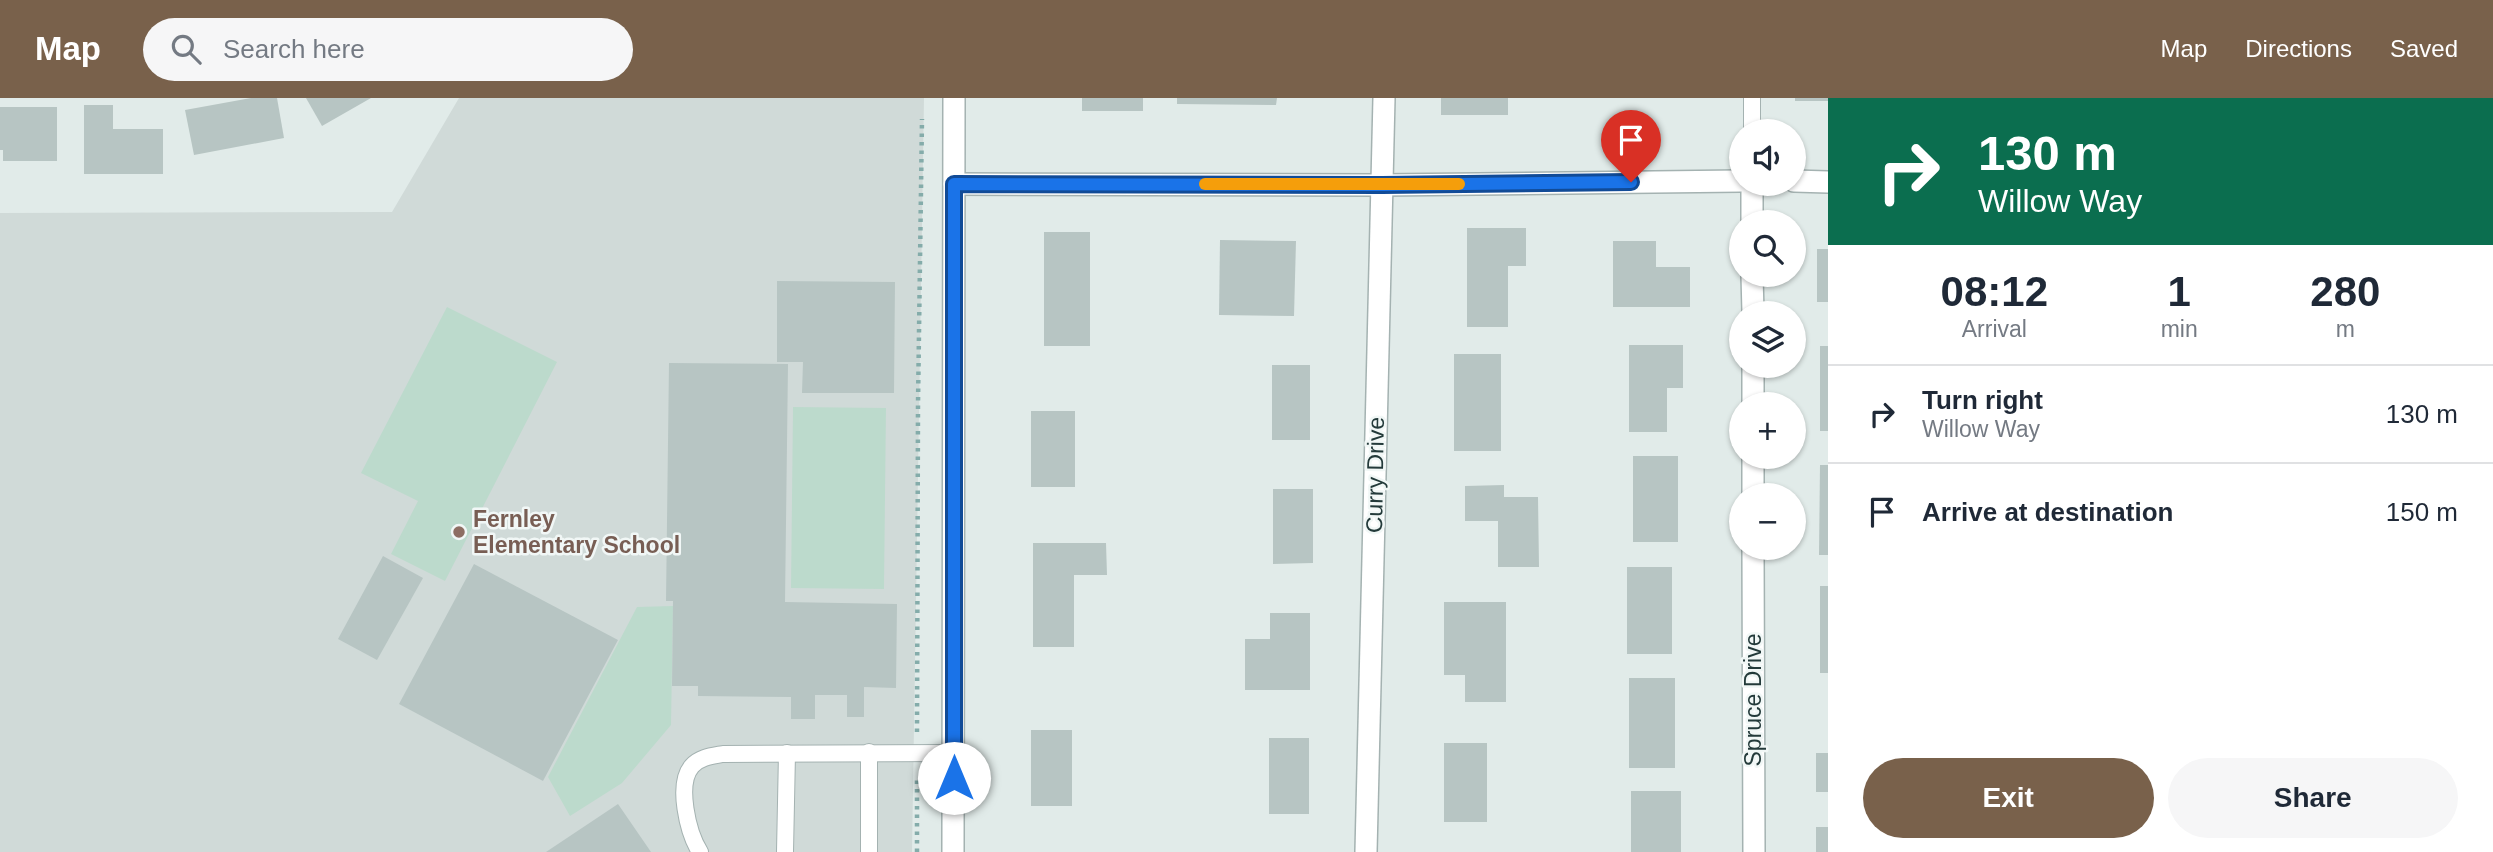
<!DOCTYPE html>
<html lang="en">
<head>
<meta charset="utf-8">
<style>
	:root { --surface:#fff; --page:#f6f6f7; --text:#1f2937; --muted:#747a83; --line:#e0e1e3; --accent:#79614b }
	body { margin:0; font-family:Arial,sans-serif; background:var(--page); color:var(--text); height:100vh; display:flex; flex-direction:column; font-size:26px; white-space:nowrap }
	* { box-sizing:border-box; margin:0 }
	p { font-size:23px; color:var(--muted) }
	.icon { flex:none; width:38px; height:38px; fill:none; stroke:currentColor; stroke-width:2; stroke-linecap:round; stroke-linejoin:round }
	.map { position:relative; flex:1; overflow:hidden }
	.details { display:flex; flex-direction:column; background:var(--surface); width:665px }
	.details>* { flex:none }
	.hud { background:#0b6e4f; color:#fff; overflow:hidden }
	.fabs { position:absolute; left:1729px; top:21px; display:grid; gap:14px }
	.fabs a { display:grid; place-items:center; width:77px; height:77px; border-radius:50%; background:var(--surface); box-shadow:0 2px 5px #0004; font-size:35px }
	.pin { position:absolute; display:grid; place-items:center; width:60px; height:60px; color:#fff; margin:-72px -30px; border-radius:50% 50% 50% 0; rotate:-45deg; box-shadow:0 0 7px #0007 }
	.pin .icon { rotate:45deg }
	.me { position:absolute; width:77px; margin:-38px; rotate:0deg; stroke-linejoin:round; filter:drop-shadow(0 0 5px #0008) }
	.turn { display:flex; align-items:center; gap:24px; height:147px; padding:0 35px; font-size:32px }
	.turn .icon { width:91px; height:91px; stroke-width:2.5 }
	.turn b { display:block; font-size:49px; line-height:60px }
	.eta { display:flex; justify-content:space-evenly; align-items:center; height:119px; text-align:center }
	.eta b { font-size:42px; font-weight:700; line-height:49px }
	.button { display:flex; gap:14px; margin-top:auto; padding:14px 35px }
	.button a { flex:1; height:80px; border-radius:42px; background:var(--accent); color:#fff; font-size:28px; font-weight:700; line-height:80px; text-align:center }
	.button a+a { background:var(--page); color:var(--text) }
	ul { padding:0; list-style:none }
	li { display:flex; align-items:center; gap:21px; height:98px; padding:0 35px; border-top:2px solid var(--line) }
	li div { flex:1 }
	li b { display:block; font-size:26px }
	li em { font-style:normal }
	header { display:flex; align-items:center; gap:42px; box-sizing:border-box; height:98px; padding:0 35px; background:var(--accent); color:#fff }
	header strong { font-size:33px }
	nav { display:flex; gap:38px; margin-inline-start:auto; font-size:24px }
	.search { width:490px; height:63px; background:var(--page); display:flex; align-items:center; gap:18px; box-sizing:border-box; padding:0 24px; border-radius:38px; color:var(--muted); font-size:26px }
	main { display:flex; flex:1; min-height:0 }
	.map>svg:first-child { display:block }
	.built { fill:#d0dad8 }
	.green { fill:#bcdacc }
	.building { fill:#b7c5c3 }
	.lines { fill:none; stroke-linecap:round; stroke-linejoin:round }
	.service-casing { stroke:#a4b2b1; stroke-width:18 }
	.minor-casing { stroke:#a4b2b1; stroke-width:24 }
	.tertiary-casing { stroke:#a4b2b1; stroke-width:24 }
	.path { stroke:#84acaa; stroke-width:4.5; stroke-dasharray:3.5 5; stroke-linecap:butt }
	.service { stroke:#fff; stroke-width:16 }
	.minor { stroke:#fff; stroke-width:21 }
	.tertiary { stroke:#fff; stroke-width:21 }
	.route-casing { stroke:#114b97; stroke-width:18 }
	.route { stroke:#1a73e8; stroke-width:12 }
	.slow { stroke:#f59e0b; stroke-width:12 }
	.education-dot { fill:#8d6e63; stroke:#f1f7f6; stroke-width:2.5 }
	.labels { text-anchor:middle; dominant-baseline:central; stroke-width:5; stroke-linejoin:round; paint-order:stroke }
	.street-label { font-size:23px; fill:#233a3a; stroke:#f1f7f6 }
	.education-label { font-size:23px; font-weight:bold; fill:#785e54; stroke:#f1f7f6; text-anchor:start }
</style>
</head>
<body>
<header>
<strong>Map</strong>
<div class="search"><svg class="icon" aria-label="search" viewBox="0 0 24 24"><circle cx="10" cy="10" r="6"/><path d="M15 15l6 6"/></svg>Search here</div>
<nav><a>Map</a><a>Directions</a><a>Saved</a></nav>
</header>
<main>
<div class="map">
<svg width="1828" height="754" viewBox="0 0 1828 754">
	<rect width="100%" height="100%" fill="#e1ebe9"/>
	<polygon class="built" points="459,0 924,0 912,754 0,754 0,115 392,114"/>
	<g class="green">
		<polygon points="447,209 557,264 445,483 391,456 418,403 361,375"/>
		<polygon points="793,309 886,310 884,491 791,490"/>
		<polygon points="673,508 671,627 622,685 570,718 548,679 637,509"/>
	</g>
	<g class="building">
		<polygon points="251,0 277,0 284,40 194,57 185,12"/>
		<polygon points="306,0 371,0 322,28"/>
		<rect x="1082" y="0" width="61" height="13"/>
		<polygon points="1177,0 1277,0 1276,7 1177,6"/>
		<rect x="1441" y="0" width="67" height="17"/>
		<rect x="1795" y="0" width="33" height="3"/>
		<polygon points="84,7 113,7 113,31 163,31 163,76 84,76"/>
		<polygon points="0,9 57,9 57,63 3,63 3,52 0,52"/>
		<polygon points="1467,130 1526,130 1526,168 1508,168 1508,229 1467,229"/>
		<rect x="1044" y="134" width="46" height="114"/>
		<polygon points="1220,142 1296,143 1294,218 1219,217"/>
		<polygon points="1613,143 1656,143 1656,169 1690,169 1690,209 1613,209"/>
		<rect x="1817" y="151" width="11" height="53"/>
		<polygon points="777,183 895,184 894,295 802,295 803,264 777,264"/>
		<polygon points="1629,247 1683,247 1683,290 1667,290 1667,334 1629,334"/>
		<rect x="1820" y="248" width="8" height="85"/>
		<rect x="1454" y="256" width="47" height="97"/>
		<polygon points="669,265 788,266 785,504 897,506 896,590 864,589 864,619 847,619 847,597 815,597 815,621 791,621 791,599 698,598 698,588 672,588 673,503 666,503"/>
		<rect x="1272" y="267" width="38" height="75"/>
		<rect x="1031" y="313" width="44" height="76"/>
		<rect x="1633" y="358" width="45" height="86"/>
		<polygon points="1820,367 1828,367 1828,457 1819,457"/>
		<polygon points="1504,387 1504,399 1538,399 1539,469 1498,469 1498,423 1465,423 1465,388"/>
		<polygon points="1273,391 1313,391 1313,465 1273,466"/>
		<polygon points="1033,445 1106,445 1107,477 1074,477 1074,549 1033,549"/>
		<polygon points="383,458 423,480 377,562 338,541"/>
		<polygon points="474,466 618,542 543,683 399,606"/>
		<rect x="1627" y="469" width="45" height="87"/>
		<rect x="1820" y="488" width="8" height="87"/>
		<polygon points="1444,504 1506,504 1506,604 1465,604 1465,577 1444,577"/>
		<polygon points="1270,515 1310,515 1310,592 1245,592 1245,541 1270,541"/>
		<rect x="1629" y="580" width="46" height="90"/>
		<rect x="1031" y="632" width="41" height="76"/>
		<rect x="1269" y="640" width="40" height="76"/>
		<rect x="1444" y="645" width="43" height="79"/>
		<rect x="1816" y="655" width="12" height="39"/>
		<rect x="1631" y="693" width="50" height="61"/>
		<polygon points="618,706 651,754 546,754"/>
		<rect x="1816" y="729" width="12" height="25"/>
	</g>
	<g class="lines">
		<g class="service-casing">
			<g id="service">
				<polyline points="1752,33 1752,0"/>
				<polyline points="869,654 869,754"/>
				<path d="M700 754C688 735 676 686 692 668 700 659 712 658 723 656L954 655"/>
				<polyline points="785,754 787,655"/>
			</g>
		</g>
		<g class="minor-casing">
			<g id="minor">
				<polyline points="1794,83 1828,84"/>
				<polyline points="954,86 1382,87 1741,83"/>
				<polyline points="1752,86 1752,124"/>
				<polyline points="1752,177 1753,215"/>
				<polyline points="1753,268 1753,306"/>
				<polyline points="1753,359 1753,397"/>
				<polyline points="1753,450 1754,754"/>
				<polyline points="1366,754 1384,0"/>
			</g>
		</g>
		<g class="tertiary-casing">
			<polyline id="tertiary" points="953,754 954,0"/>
		</g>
		<g class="path">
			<polyline points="917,634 918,306 922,21"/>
			<polyline points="917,754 917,678"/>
		</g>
		<use href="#service" class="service"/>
		<use href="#minor" class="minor"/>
		<use href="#tertiary" class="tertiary"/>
	</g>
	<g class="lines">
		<g class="route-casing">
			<polyline id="route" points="954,680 954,86 1382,87 1631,84"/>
		</g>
		<use href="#route" class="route"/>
		<polyline class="slow" points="1205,86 1459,86"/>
	</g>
	<circle class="education-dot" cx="459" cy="434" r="7"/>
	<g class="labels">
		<g class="street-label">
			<text transform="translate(1375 377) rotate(-89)">Curry Drive</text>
			<text transform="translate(1753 602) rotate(-90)">Spruce Drive</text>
		</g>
		<g class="education-label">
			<text x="473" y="421">Fernley<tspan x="473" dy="26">Elementary School</tspan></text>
		</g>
	</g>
</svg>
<div class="fabs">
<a><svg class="icon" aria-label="sound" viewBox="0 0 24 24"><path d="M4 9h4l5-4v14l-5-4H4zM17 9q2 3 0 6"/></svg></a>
<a><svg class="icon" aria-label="search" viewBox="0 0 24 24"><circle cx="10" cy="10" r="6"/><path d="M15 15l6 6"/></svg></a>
<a><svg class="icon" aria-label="layers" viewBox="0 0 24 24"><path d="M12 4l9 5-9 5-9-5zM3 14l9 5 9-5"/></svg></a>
<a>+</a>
<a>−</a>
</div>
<div class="pin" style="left:1631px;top:84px;background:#d93025"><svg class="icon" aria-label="arrive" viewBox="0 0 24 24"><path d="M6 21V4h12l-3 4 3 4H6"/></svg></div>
<svg class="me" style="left:954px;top:680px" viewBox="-20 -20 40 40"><circle r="19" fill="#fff"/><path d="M0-13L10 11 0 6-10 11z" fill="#1a73e8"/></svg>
</div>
<section class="details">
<div class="hud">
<div class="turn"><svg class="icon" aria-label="right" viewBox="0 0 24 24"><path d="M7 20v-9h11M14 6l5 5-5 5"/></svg><div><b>130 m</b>Willow Way</div></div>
</div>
<div class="eta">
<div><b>08:12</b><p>Arrival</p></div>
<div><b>1</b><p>min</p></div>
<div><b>280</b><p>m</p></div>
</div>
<ul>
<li><svg class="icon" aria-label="right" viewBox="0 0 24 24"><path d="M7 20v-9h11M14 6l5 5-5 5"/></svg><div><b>Turn right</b><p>Willow Way</p></div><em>130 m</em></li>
<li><svg class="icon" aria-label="arrive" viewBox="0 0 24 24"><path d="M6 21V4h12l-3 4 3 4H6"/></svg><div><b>Arrive at destination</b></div><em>150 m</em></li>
</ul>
<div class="button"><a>Exit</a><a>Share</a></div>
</section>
</main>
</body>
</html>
